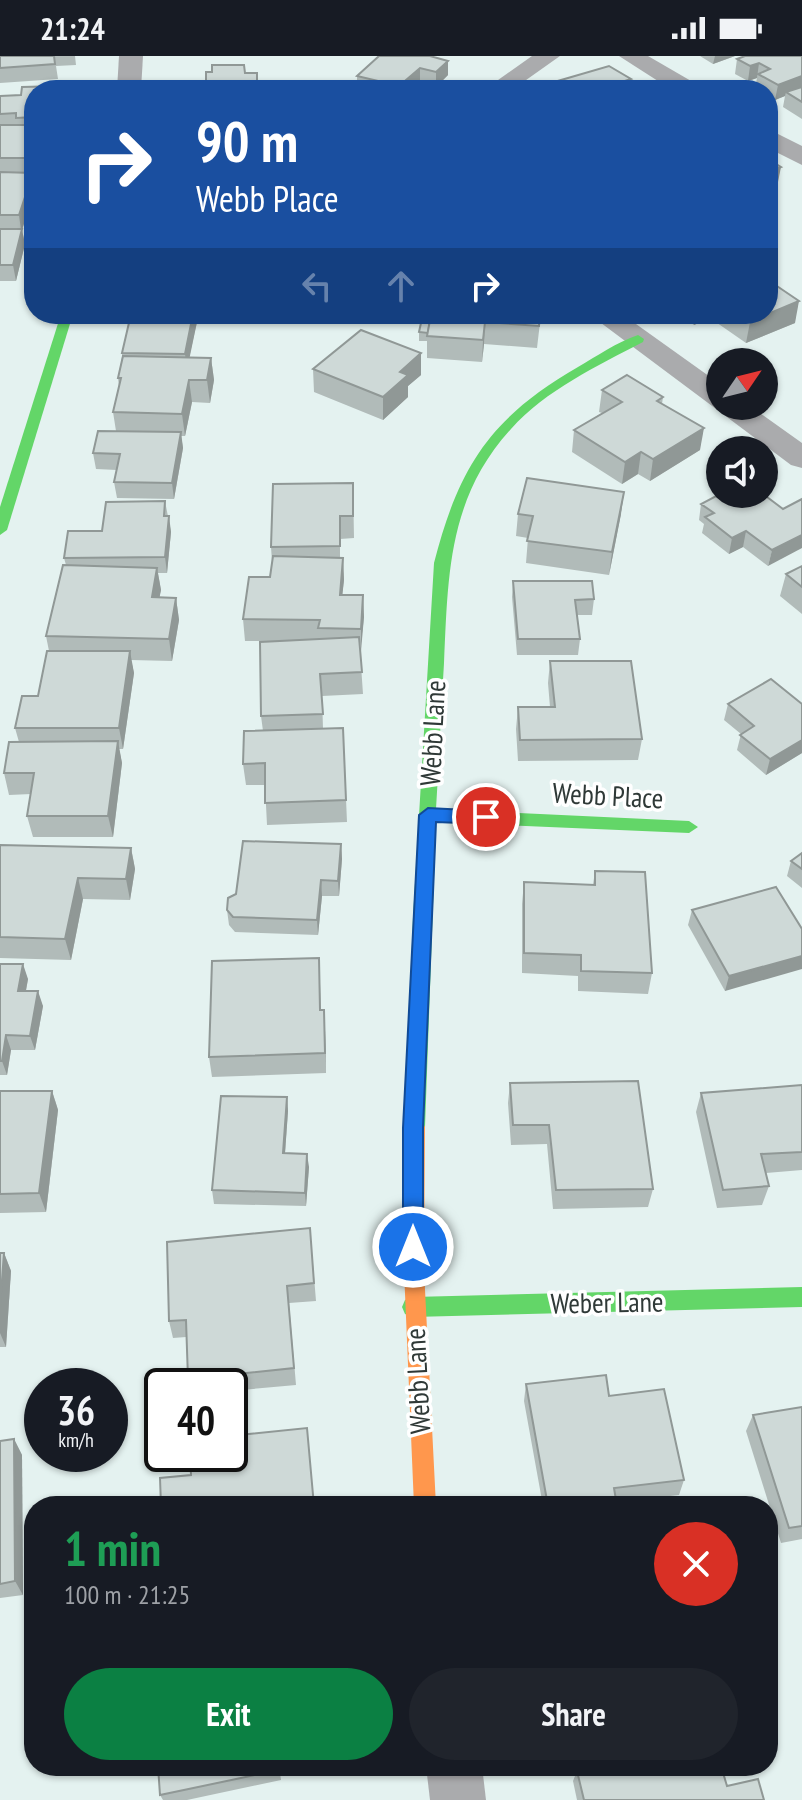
<!DOCTYPE html>
<html lang="en">
<head>
<meta charset="utf-8">
<style>
	:root { --surface:#171b24; --page:#20242c; --text:#f1f3f6; --muted:#9ea1a6; --accent:#0b8043 }
	body { margin:0; font-family:"PT Sans Narrow",sans-serif; background:var(--page); color:var(--text); height:100vh; display:flex; flex-direction:column; font-size:30px; white-space:nowrap }
	* { box-sizing:border-box; margin:0 }
	p { font-size:26px; color:var(--muted) }
	.icon { flex:none; width:44px; height:44px; fill:none; stroke:currentColor; stroke-width:2; stroke-linecap:round; stroke-linejoin:round }
	.map { position:relative; flex:1; overflow:hidden }
	.sheet { position:absolute; left:24px; top:1440px; width:754px; height:280px; display:flex; flex-direction:column; background:var(--surface); border-radius:32px; box-shadow:0 2px 6px #0004 }
	.sheet>* { flex:none }
	.hud { position:absolute; left:24px; top:24px; width:754px; height:244px; border-radius:32px; box-shadow:0 2px 6px #0004; background:#1a4fa0; color:#fff; overflow:hidden }
	.needle { width:52px; rotate:55deg }
	.fabs { position:absolute; left:706px; top:292px; display:grid; gap:16px }
	.fabs a { display:grid; place-items:center; width:72px; height:72px; border-radius:50%; background:var(--surface); box-shadow:0 2px 6px #0004; font-size:40px }
	.speed { position:absolute; left:24px; top:1312px; display:flex; gap:16px; font-size:40px; font-weight:700; text-align:center }
	.speed>* { display:grid; place-content:center; width:104px; height:104px; border-radius:50%; background:var(--surface); box-shadow:0 2px 6px #0004; line-height:1 }
	.speed small { font-size:20px; font-weight:400 }
	.speed .limit { border:4px solid #111; border-radius:12px; background:#fff; color:#111 }
	.pin { position:absolute; display:grid; place-items:center; width:68px; height:68px; color:#fff; margin:-34px; border:4px solid #fff; border-radius:50%; box-shadow:0 2px 8px #0007 }
	.me { position:absolute; width:88px; margin:-44px; rotate:0deg; stroke-linejoin:round; filter:drop-shadow(0 0 6px #0008) }
	.turn { display:flex; align-items:center; gap:28px; height:168px; padding:0 40px; font-size:36px }
	.turn .icon { width:104px; height:104px; stroke-width:2.5 }
	.turn b { display:block; font-size:56px; line-height:68px }
	.lanes { display:flex; align-items:center; height:76px; padding:0 40px; background:#0003; justify-content:center; gap:40px; direction:ltr }
	.lanes .off { opacity:.35 }
	.round { display:grid; place-items:center; flex:none; width:84px; height:84px; border-radius:42px; background:var(--page) }
	.summary { display:flex; align-items:center; justify-content:space-between; height:136px; padding:0 40px }
	h1 { font-size:48px; font-weight:800; line-height:60px; color:#1e9e55 }
	.button { display:flex; gap:16px; margin-top:auto; padding:16px 40px }
	.button a { flex:1; height:92px; border-radius:48px; background:var(--accent); color:#fff; font-size:32px; font-weight:800; line-height:92px; text-align:center }
	.button a+a { background:var(--page); color:var(--text) }
	.status { display:flex; justify-content:space-between; align-items:center; height:56px; padding:0 40px; background:var(--surface); direction:ltr }
	.status svg { height:22px; fill:currentColor }
	.map>svg:first-child { display:block }
	.lines { fill:none; stroke-linecap:round; stroke-linejoin:round }
	.street { fill:#aaabad; fill-rule:evenodd }
	.fast { fill:#63d668; fill-rule:evenodd }
	.slow { fill:#ff974d; fill-rule:evenodd }
	.wall { fill:#b1bbb9 }
	.shaded-wall { fill:#909896 }
	.building { fill:#ced9d7; stroke:#909896; stroke-width:2 }
	.route { fill:#1a73e8; stroke:#114b97; stroke-width:2 }
	.labels { text-anchor:middle; dominant-baseline:central; stroke-width:7; stroke-linejoin:round; paint-order:stroke }
	.street-label { font-size:28px; fill:#2f3937; stroke:#fff }
</style>
</head>
<body>
<div class="status"><b>21:24</b><svg viewBox="0 0 49 12"><path d="M0 12V9h3v3zM5 12V6h3v6zM10 12V3h3v9zM15 12V0h3v12zM26 1h20v11H26zM47 4h2v5h-2z"/></svg></div>
<div class="map">
<svg width="802" height="1744" viewBox="0 0 802 1744">
	<rect width="100%" height="100%" fill="#e4f2f0"/>
	<g class="lines">
		<g class="street">
			<polygon points="119,0 143,0 141,34 117,34"/>
			<polygon points="532,0 560,0 512,34 484,34"/>
			<polygon points="619,0 648,0 698,29 701,34 672,34"/>
			<polygon points="768,73 802,90 802,109 768,92"/>
			<polygon points="589,258 622,258 720,328 720,350 750,350 802,387 802,412 791,409"/>
			<polygon points="426,1710 482,1710 486,1744 430,1744"/>
		</g>
		<g class="fast">
			<polygon points="61,258 73,258 7,474 0,479 0,451"/>
			<path d="M638 279 644 283 643 286C597 310 546 334 511 373 448 442 448 519 444 607 441 656 439 704 436 753L689 765 698 771 689 777 436 766 425 1071 422 1077 415 1079 408 1077 405 1071 413 861 434 507C459 410 490 362 578 311 597 300 617 286 638 279Z"/>
			<polygon points="802,1231 802,1251 413,1261 405,1258 402,1251 405,1244 413,1241"/>
		</g>
		<polygon class="slow" points="415,1063 422,1065 425,1071 424,1214 436,1450 414,1450 404,1214 405,1071 408,1065"/>
	</g>
	<g class="wall">
		<polygon points="0,0 75,0 76,9 56,10 58,23 0,27"/>
		<polygon points="379,0 448,19 436,31 420,27 412,34 357,34 357,20"/>
		<polygon points="700,0 735,0 713,8"/>
		<polygon points="802,0 802,63 783,51 785,40 775,44 768,40 768,34 758,34 755,32 757,22 748,25 735,18 737,3"/>
		<polygon points="62,30 63,34 34,34 34,117 33,117 34,136 22,174 25,188 16,225 0,225 0,40 21,39 22,31"/>
		<polygon points="131,258 196,258 197,266 189,302 211,302 214,324 210,347 192,346 185,380 181,380 183,392 174,443 117,442 114,426 117,414 96,413 93,397 116,375 113,356 119,331 118,322 122,301 122,297"/>
		<polygon points="541,258 537,292 484,288 482,306 427,302 427,285 419,285 419,276 449,265"/>
		<polygon points="678,258 768,258 795,267 746,287 710,262 694,269"/>
		<polygon points="313,313 421,319 408,330 408,341 383,364 314,336"/>
		<polygon points="602,334 663,341 662,348 700,394 650,425 638,418 622,428 572,396 574,374 602,357 599,356"/>
		<polygon points="353,427 354,482 340,483 340,502 343,502 344,524 342,539 363,539 364,561 360,595 363,638 322,640 323,673 343,672 347,766 267,769 265,729 246,729 243,708 263,675 261,660 267,585 245,585 243,563 270,521 272,505 271,491"/>
		<polygon points="165,445 171,476 167,517 158,517 161,534 159,542 176,542 179,564 172,605 131,604 134,617 123,693 119,693 122,707 113,781 33,781 27,760 31,738 9,739 4,717 19,686 15,672 38,640 49,595 46,580 66,509 64,502 102,475"/>
		<polygon points="701,448 783,453 768,510 743,491 729,498 702,477 704,468 699,464"/>
		<polygon points="518,458 621,458 609,519 526,507 528,482 516,480"/>
		<polygon points="802,510 802,558 780,540 786,518"/>
		<polygon points="513,525 594,543 592,559 577,559 580,583 578,599 517,599 512,541"/>
		<polygon points="550,605 642,683 638,704 518,705 516,673 518,651 550,651 548,627"/>
		<polygon points="728,648 802,648 802,697 766,719 737,694 741,678 724,664"/>
		<polygon points="341,788 342,803 339,840 322,840 318,879 235,876 229,869 227,854"/>
		<polygon points="0,789 131,792 135,813 130,844 83,843 71,904 0,902"/>
		<polygon points="802,797 802,832 787,820 791,805"/>
		<polygon points="595,815 652,917 648,938 578,935 578,920 522,917 522,848 524,826 593,829"/>
		<polygon points="692,854 802,873 725,935 688,869"/>
		<polygon points="319,902 321,954 324,954 325,974 326,1017 212,1021 209,1001"/>
		<polygon points="0,908 28,923 26,935 43,950 35,994 11,994 7,1019 0,1019"/>
		<polygon points="510,1027 653,1133 648,1151 553,1153 547,1088 511,1089 508,1047"/>
		<polygon points="802,1029 802,1114 766,1117 769,1130 762,1149 717,1152 696,1056 701,1037"/>
		<polygon points="0,1035 52,1035 58,1054 46,1156 0,1157"/>
		<polygon points="287,1041 288,1055 285,1097 309,1111 306,1150 214,1148 212,1134"/>
		<polygon points="310,1172 316,1245 289,1247 296,1329 230,1335 230,1330 190,1330 188,1323 186,1281 173,1282 169,1265"/>
		<polygon points="0,1197 4,1197 11,1215 6,1291 0,1291"/>
		<polygon points="526,1328 609,1340 684,1424 679,1439 616,1446 617,1450 543,1450 524,1345"/>
		<polygon points="802,1351 802,1483 781,1487 746,1375 753,1359"/>
		<polygon points="14,1383 22,1399 23,1539 0,1542 0,1385"/>
		<polygon points="158,1710 279,1710 281,1724 187,1744 163,1744 160,1739"/>
		<polygon points="577,1715 727,1730 764,1744 577,1744 573,1725"/>
	</g>
	<g class="shaded-wall">
		<polygon points="715,0 735,0 713,8"/>
		<polygon points="448,5 448,19 436,31 436,16"/>
		<polygon points="759,7 757,22 748,25 750,10"/>
		<polygon points="420,12 420,27 412,34 399,34 399,30"/>
		<polygon points="802,20 802,34 786,36 785,40 775,44 778,29"/>
		<polygon points="631,23 630,34 611,34 612,29"/>
		<polygon points="781,111 778,126 768,130 768,116"/>
		<polygon points="33,117 34,136 22,174 25,188 16,225 13,209 21,174 19,159"/>
		<polygon points="799,245 795,267 746,287 750,266"/>
		<polygon points="193,258 196,258 197,266 187,314 185,298"/>
		<polygon points="696,258 711,258 710,262 694,269"/>
		<polygon points="485,266 484,288 482,306 483,284"/>
		<polygon points="421,297 421,319 408,330 408,341 383,364 383,341 400,316"/>
		<polygon points="211,302 214,324 210,347 207,324"/>
		<polygon points="189,324 192,346 185,380 182,358"/>
		<polygon points="704,372 700,394 650,425 653,403"/>
		<polygon points="181,376 183,392 174,443 172,427"/>
		<polygon points="641,396 638,418 622,428 625,406"/>
		<polygon points="624,436 621,458 609,519 612,496"/>
		<polygon points="169,460 171,476 167,517 165,501"/>
		<polygon points="746,475 743,491 729,498 732,482"/>
		<polygon points="802,479 802,492 768,510 772,494"/>
		<polygon points="343,502 344,524 340,561 340,539"/>
		<polygon points="157,512 161,534 155,564 152,541"/>
		<polygon points="363,539 364,561 361,595 361,573"/>
		<polygon points="176,542 179,564 172,605 169,583"/>
		<polygon points="130,595 134,617 123,693 119,672"/>
		<polygon points="802,684 802,697 766,719 770,703"/>
		<polygon points="118,685 122,707 113,781 108,760"/>
		<polygon points="341,788 342,803 339,840 338,825"/>
		<polygon points="131,792 135,813 130,844 126,823"/>
		<polygon points="78,822 83,843 71,904 65,883"/>
		<polygon points="321,824 322,840 318,879 317,864"/>
		<polygon points="802,900 802,913 725,935 729,920"/>
		<polygon points="23,908 28,923 23,950 18,935"/>
		<polygon points="38,935 43,950 35,994 30,980"/>
		<polygon points="324,954 325,974 326,1017 325,997"/>
		<polygon points="6,979 11,994 7,1019 2,1005"/>
		<polygon points="52,1035 58,1054 46,1156 39,1137"/>
		<polygon points="287,1041 288,1055 284,1111 283,1097"/>
		<polygon points="307,1098 309,1111 306,1150 305,1137"/>
		<polygon points="4,1197 11,1215 6,1291 0,1277 0,1251"/>
		<polygon points="14,1383 22,1399 23,1539 15,1525"/>
	</g>
	<g class="building">
		<polygon points="0,0 54,0 55,8 0,12"/>
		<polygon points="379,0 430,0 448,5 436,16 420,12 399,30 357,20"/>
		<polygon points="745,0 802,0 802,20 778,29 758,18 770,13 759,7 750,10 737,3"/>
		<polygon points="212,9 244,9 245,17 257,17 257,34 206,34 206,16 212,16"/>
		<polygon points="609,10 631,23 612,29 619,34 551,34 544,29"/>
		<polygon points="62,30 62,34 34,34 34,61 16,62 16,57 0,58 0,40 21,39 22,31"/>
		<polygon points="363,31 391,34 362,34"/>
		<polygon points="802,31 802,46 786,36"/>
		<rect x="0" y="69" width="34" height="33"/>
		<polygon points="768,103 781,111 768,116"/>
		<polygon points="0,116 33,117 19,159 0,159"/>
		<polygon points="0,173 22,173 13,209 0,209"/>
		<polygon points="768,224 799,245 768,258"/>
		<polygon points="131,258 193,258 185,298 122,297"/>
		<polygon points="423,258 449,258 447,265 430,264 428,277 419,276"/>
		<polygon points="451,258 540,258 539,270 485,266 483,284 427,280 430,264 450,266"/>
		<polygon points="739,258 768,258 750,266"/>
		<polygon points="361,274 421,297 400,316 408,319 383,341 313,313"/>
		<polygon points="123,300 211,302 207,324 189,324 182,358 113,356 121,322 118,322"/>
		<polygon points="627,319 663,341 657,345 704,372 653,403 641,396 625,406 574,374 622,346 602,334"/>
		<polygon points="98,375 181,376 172,427 114,426 120,398 93,397"/>
		<polygon points="527,422 624,436 612,496 527,485 533,460 518,458"/>
		<polygon points="353,427 353,460 340,460 340,490 271,491 273,428"/>
		<polygon points="720,438 763,438 783,453 802,443 802,479 772,494 746,475 732,482 705,461 714,457 701,448"/>
		<polygon points="165,445 164,460 169,460 165,501 64,502 68,475 102,475 106,446"/>
		<polygon points="273,500 343,502 340,539 363,539 361,573 318,572 320,564 243,563 249,521 270,521"/>
		<polygon points="63,509 157,512 152,541 176,542 169,583 46,580"/>
		<polygon points="802,510 802,531 786,518"/>
		<polygon points="513,525 592,525 594,543 575,544 580,583 518,583"/>
		<polygon points="359,581 362,616 320,618 323,658 261,660 260,586"/>
		<polygon points="47,595 130,595 119,672 15,672 22,640 38,640"/>
		<polygon points="550,605 631,605 642,683 520,684 518,651 555,651"/>
		<polygon points="771,623 802,648 802,684 770,703 740,679 754,670 728,648"/>
		<polygon points="343,672 346,744 265,747 265,707 243,708 244,675"/>
		<polygon points="118,685 108,760 27,760 34,717 4,717 9,686"/>
		<polygon points="243,785 341,788 338,825 321,824 317,864 233,861 227,854 228,842 236,838"/>
		<polygon points="0,789 131,792 126,823 78,822 65,883 0,881"/>
		<polygon points="802,797 802,813 791,805"/>
		<polygon points="595,815 645,816 652,917 581,915 581,899 524,897 524,826 595,829"/>
		<polygon points="776,831 802,873 802,900 729,920 692,854"/>
		<polygon points="319,902 320,954 324,954 325,997 209,1001 212,905"/>
		<polygon points="0,908 23,908 18,935 38,935 30,980 6,979 2,1005 0,1005"/>
		<polygon points="638,1025 653,1133 556,1134 549,1069 513,1069 510,1027"/>
		<polygon points="802,1029 802,1096 761,1098 769,1130 723,1134 701,1037"/>
		<polygon points="0,1035 52,1035 39,1137 0,1138"/>
		<polygon points="221,1040 287,1041 283,1097 307,1098 305,1137 212,1134"/>
		<polygon points="310,1172 314,1227 287,1230 294,1312 188,1323 186,1264 169,1265 167,1186"/>
		<polygon points="0,1197 4,1197 0,1251"/>
		<polygon points="606,1319 609,1340 664,1333 684,1424 614,1432 617,1450 548,1450 526,1328"/>
		<polygon points="802,1351 802,1470 789,1472 753,1359"/>
		<polygon points="307,1372 314,1450 161,1450 160,1422 191,1419 190,1398 230,1398 230,1380"/>
		<polygon points="14,1383 15,1525 0,1528 0,1385"/>
		<polygon points="158,1710 278,1710 279,1714 160,1739"/>
		<polygon points="601,1710 721,1710 727,1730 758,1723 764,1744 584,1744 577,1715"/>
	</g>
	<polygon class="route" points="428,752 486,755 494,761 486,768 436,766 423,1072 423,1191 420,1198 413,1201 406,1198 403,1191 403,1072 419,759"/>
	<g class="labels">
		<g class="street-label">
			<text transform="translate(432 677) rotate(-87)">Webb Lane</text>
			<text transform="translate(608 739) rotate(3)">Webb Place</text>
			<text transform="translate(607 1246) rotate(-1)">Weber Lane</text>
			<text transform="translate(417 1325) rotate(-93)">Webb Lane</text>
		</g>
	</g>
</svg>
<div class="fabs">
<a><svg class="needle" viewBox="-14 -14 28 28"><path d="M0-13l5 13h-10z" fill="#e53935"/><path d="M0 13l5-13h-10z" fill="#9ea1a6"/></svg></a>
<a><svg class="icon" aria-label="sound" viewBox="0 0 24 24"><path d="M4 9h4l5-4v14l-5-4H4zM17 9q2 3 0 6"/></svg></a>
</div>
<div class="speed"><div>36<small>km/h</small></div><div class="limit">40</div></div>
<div class="pin" style="left:486px;top:761px;background:#d93025"><svg class="icon" aria-label="arrive" viewBox="0 0 24 24"><path d="M6 21V4h12l-3 4 3 4H6"/></svg></div>
<svg class="me" style="left:413px;top:1191px" viewBox="-20 -20 40 40"><circle r="17" fill="#1a73e8" stroke="#fff" stroke-width="3"/><path d="M0-11L8 9 0 5-8 9z" fill="#fff"/></svg>
<div class="hud">
<div class="turn"><svg class="icon" aria-label="right" viewBox="0 0 24 24"><path d="M7 20v-9h11M14 6l5 5-5 5"/></svg><div><b>90 m</b>Webb Place</div></div>
<div class="lanes"><svg class="icon off" aria-label="left" viewBox="0 0 24 24"><path d="M17 20v-9H6M10 6l-5 5 5 5"/></svg><svg class="icon off" aria-label="ahead" viewBox="0 0 24 24"><path d="M12 20V5M6 11l6-6 6 6"/></svg><svg class="icon" aria-label="right" viewBox="0 0 24 24"><path d="M7 20v-9h11M14 6l5 5-5 5"/></svg></div>
</div>
<section class="sheet">
<div class="summary"><div><h1>1 min</h1><p>100 m · 21:25</p></div><a class="round" style="background:#d93025;color:#fff"><svg class="icon" aria-label="close" viewBox="0 0 24 24"><path d="M6 6l12 12M18 6L6 18"/></svg></a></div>
<div class="button"><a>Exit</a><a>Share</a></div>
</section>
</div>
</body>
</html>
